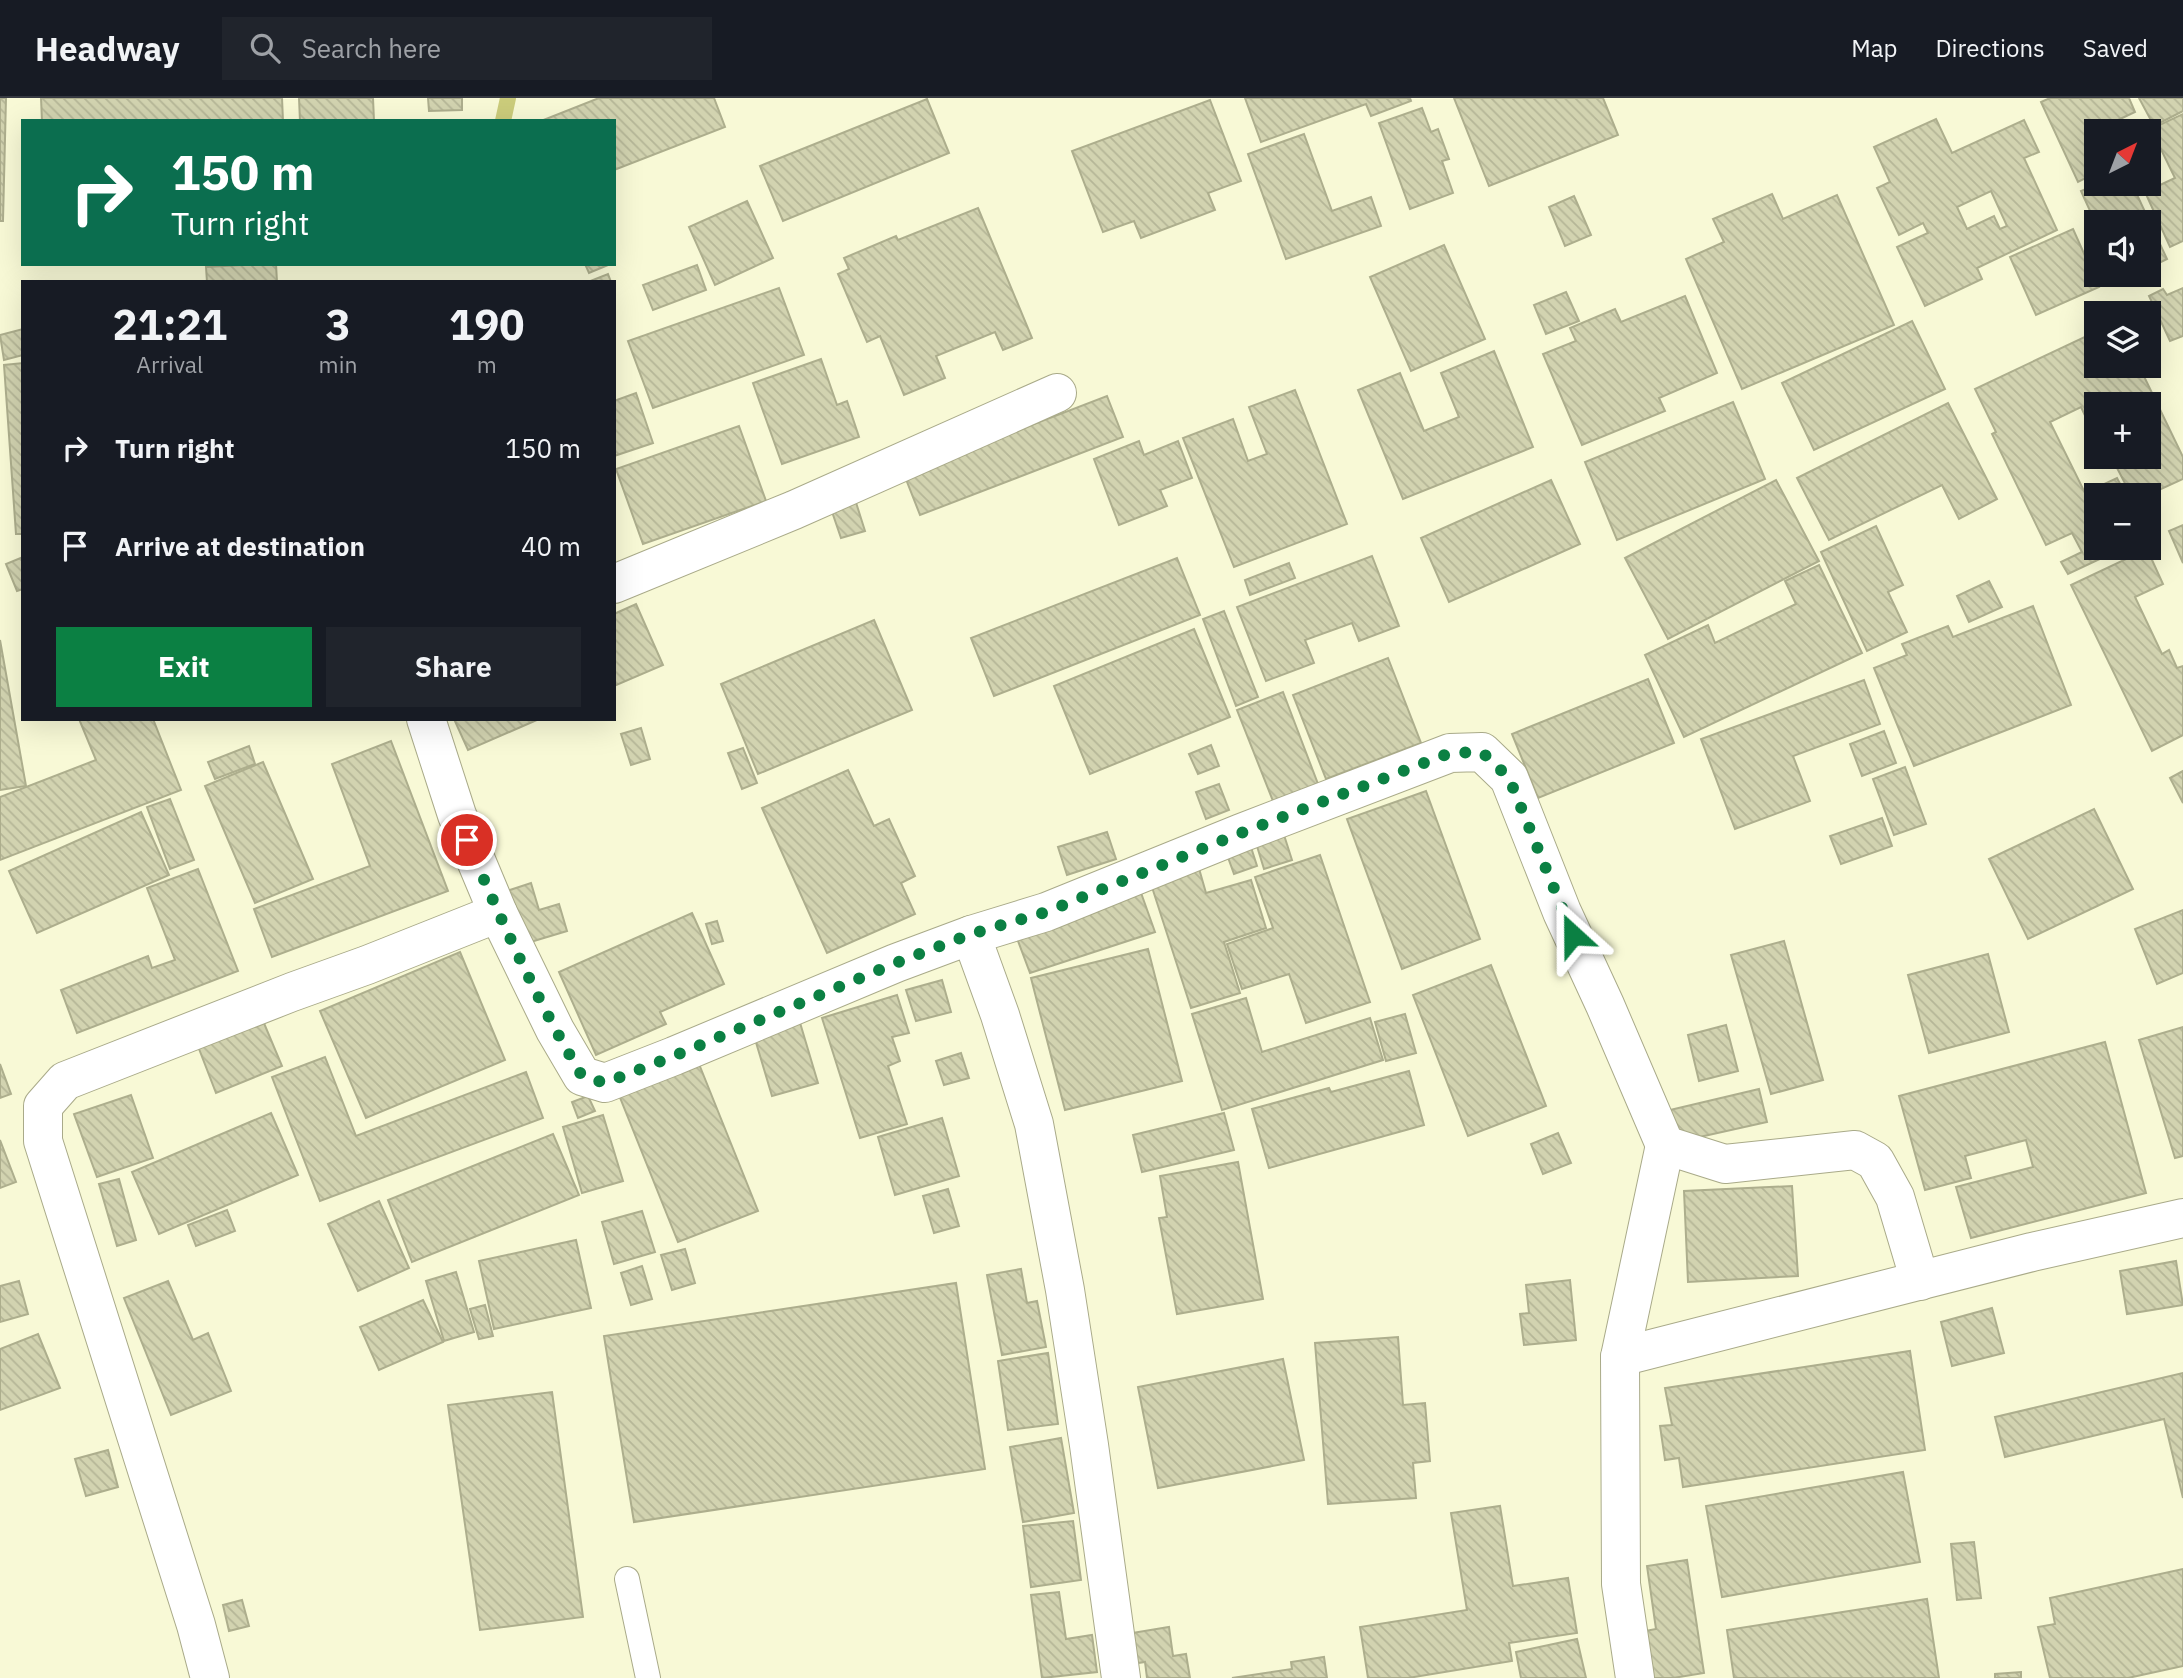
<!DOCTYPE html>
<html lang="en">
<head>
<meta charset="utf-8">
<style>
	:root { --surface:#171b24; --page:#20242c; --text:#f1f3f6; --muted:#9ea1a6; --line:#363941; --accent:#0b8043 }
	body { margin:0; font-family:"IBM Plex Sans",sans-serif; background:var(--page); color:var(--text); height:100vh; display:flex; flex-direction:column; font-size:26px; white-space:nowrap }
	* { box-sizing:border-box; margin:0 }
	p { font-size:23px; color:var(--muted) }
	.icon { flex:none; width:38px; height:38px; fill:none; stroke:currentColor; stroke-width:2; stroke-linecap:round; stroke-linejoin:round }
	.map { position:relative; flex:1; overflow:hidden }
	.side { position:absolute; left:21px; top:182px; width:595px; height:441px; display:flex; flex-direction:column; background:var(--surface); border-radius:0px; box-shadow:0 7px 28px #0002 }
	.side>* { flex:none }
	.hud { position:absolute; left:21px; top:21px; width:595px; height:147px; border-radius:0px; box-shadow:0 7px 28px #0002; background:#0b6e4f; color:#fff; overflow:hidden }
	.needle { width:46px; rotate:42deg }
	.buttons { position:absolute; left:2084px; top:21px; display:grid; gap:14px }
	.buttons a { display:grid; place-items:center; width:77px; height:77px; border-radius:0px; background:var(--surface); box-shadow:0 7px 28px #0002; font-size:35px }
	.pin { position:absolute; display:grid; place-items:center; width:60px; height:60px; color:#fff; margin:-30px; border:4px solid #fff; border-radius:50%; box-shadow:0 2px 7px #0007 }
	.me { position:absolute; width:77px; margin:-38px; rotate:336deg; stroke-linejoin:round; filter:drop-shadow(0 0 5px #0008) }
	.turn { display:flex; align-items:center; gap:24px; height:147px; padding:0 35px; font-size:32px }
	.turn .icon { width:91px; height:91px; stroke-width:2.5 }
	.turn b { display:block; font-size:49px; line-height:60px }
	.eta { display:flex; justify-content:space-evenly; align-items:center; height:119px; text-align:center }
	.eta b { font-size:42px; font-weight:700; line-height:49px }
	.primary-button { display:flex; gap:14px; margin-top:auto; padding:14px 35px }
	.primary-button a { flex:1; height:80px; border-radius:0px; background:var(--accent); color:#fff; font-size:28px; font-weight:700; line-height:80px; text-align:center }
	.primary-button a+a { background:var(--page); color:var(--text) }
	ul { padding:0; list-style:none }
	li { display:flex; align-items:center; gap:21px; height:98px; padding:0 35px }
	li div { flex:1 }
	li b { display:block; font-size:26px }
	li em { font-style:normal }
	header { display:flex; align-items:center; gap:42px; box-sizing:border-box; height:98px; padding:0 35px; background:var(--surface); border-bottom:2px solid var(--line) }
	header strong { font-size:33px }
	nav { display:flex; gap:38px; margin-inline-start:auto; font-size:24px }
	.search { width:490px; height:63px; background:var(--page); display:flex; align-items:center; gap:18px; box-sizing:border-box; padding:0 24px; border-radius:0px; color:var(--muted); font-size:26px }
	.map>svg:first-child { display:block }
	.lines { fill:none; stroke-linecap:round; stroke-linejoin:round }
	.stream { stroke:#cbcc7b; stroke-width:16 }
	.building { fill:url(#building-back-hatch); stroke:#adae8d; stroke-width:2; fill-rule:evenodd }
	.service-casing { stroke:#a9aa89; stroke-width:26 }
	.minor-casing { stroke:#a9aa89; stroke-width:40 }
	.service { stroke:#fff; stroke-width:24 }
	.minor { stroke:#fff; stroke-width:38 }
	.route { stroke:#0b8043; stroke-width:12; stroke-dasharray:0 21.6 }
</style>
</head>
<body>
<header>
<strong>Headway</strong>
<div class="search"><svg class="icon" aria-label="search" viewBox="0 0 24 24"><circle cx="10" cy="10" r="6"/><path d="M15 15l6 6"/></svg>Search here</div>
<nav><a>Map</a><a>Directions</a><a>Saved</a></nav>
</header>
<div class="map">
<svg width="2183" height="1580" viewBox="0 0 2183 1580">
	<defs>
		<pattern id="building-back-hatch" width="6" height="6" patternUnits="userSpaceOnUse" patternTransform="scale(1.75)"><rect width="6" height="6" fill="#d2d3b0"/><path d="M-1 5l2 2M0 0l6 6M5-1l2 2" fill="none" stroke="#b5b697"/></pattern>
	</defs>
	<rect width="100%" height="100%" fill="#f8f9d6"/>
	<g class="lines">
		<polyline class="stream" points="503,23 508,0"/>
	</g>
	<g class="building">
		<polygon points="0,0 6,0 3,123 0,123"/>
		<polygon points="41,0 282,0 283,23 42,23"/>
		<polygon points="299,0 373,0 374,23 300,23"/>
		<polygon points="428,0 462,0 462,12 429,13"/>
		<polygon points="599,0 714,0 725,29 614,72 614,23 541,23"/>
		<polygon points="1245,0 1410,0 1411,3 1371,18 1366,6 1261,44"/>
		<polygon points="1454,0 1603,0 1618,37 1489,88"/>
		<polygon points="2050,0 2129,0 2135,14 2101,30 2103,33 2096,33 2096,75 2078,84 2041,4"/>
		<polygon points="2139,0 2183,0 2183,13 2154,28"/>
		<polygon points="927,1 949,55 783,123 760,68"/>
		<polygon points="1210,2 1241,83 1208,95 1215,112 1141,140 1134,123 1103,134 1072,53"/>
		<polygon points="1422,10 1431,34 1438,31 1449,61 1442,63 1453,95 1410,111 1379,25"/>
		<polygon points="2183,16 2183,143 2170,149 2145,94 2175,80 2151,31"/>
		<path d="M1936 21 1952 55 2024 22 2039 54 2024 60 2057 132 1977 170 1982 181 1925 208 1897 149 1928 135 1923 125 1899 137 1877 90 1890 84 1874 49ZM1991 93 2007 128 2000 131 1994 118 1967 131 1957 109Z"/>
		<polygon points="1304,36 1332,113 1371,99 1381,128 1286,161 1248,56"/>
		<polygon points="2098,86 2132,86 2167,161 2149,170 2149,124 2096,124 2096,126 2081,93"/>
		<polygon points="1772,96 1783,121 1837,97 1894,227 1742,291 1686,161 1724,144 1713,121"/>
		<polygon points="1574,98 1591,137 1565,148 1549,109"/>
		<polygon points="747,103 773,160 715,187 689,129"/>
		<polygon points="978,110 1032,240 1003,252 995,234 936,258 945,280 904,297 880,238 867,244 838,176 849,171 844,160 896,138 898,142"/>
		<polygon points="2073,131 2099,189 2036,217 2010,159"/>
		<polygon points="1444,147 1485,241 1411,273 1370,179"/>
		<polygon points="259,166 276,166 277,184 207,184 206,169"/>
		<polygon points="585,166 608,166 608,167 589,175"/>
		<polygon points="697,167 706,192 653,212 643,187"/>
		<polygon points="608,176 611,184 588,184"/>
		<polygon points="779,190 804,257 653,310 628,243"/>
		<polygon points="2183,190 2183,238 2170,243 2149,198 2163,191 2167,197"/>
		<polygon points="1566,194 1579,223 1546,236 1534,207"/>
		<polygon points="1685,198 1717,275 1659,300 1665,313 1582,347 1543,256 1576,243 1570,230 1615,211 1621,224"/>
		<polygon points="1912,223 1945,291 1814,352 1782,285"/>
		<polygon points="23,231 23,257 4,262 0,237"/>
		<polygon points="2093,235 2096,243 2096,268 2139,268 2183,359 2183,381 2148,397 2131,397 2115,366 2109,368 2105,359 2149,359 2149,306 2096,306 2096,341 2081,309 2050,324 2085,395 2117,380 2126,397 2096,397 2096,450 2123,450 2068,476 2061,464 2082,454 2072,435 2046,447 1992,336 1996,334 1975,291"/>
		<polygon points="1494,253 1533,349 1403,401 1358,292 1400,275 1424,333 1459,319 1441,275"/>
		<polygon points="821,261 837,307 847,303 859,339 782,366 753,285"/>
		<polygon points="23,265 23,436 16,436 4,267"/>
		<polygon points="1295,292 1347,426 1234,469 1183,340 1233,321 1248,363 1267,356 1249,309"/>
		<polygon points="636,295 653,345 614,358 614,303"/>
		<polygon points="1107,298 1123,339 920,417 904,376"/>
		<polygon points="1733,304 1765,381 1617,442 1585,364"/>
		<polygon points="1948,305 1997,401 1959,421 1942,387 1829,442 1797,380"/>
		<polygon points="739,328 766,403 643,446 616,371"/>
		<polygon points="1139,343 1144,357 1178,343 1192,380 1160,392 1167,408 1119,427 1094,361"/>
		<polygon points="1551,382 1580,446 1449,504 1421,440"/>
		<polygon points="1776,382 1819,463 1668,541 1625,460"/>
		<polygon points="853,395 865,433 841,440 828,402"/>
		<polygon points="2183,427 2183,465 2169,433"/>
		<polygon points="1876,428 1903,487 1888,494 1907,534 1867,553 1821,454"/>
		<polygon points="2147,451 2163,486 2135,499 2162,556 2169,552 2177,570 2183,568 2183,637 2152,653 2071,487"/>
		<polygon points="1372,458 1399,528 1359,543 1352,525 1305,542 1314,565 1266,583 1237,509"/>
		<polygon points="23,459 23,491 17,493 6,466"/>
		<polygon points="1177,460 1200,517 994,598 971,540"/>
		<polygon points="1289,465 1295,480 1250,497 1245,482"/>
		<polygon points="1819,467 1862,555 1684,639 1645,557 1708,527 1715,545 1796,506 1785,483"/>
		<polygon points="1989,483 2002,509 1969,524 1957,498"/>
		<polygon points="636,506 663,567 614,588 614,516"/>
		<polygon points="2033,508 2071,607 1914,668 1874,570 1907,557 1902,546 1948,528 1953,539"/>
		<polygon points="1224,513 1258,599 1236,608 1203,521"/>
		<polygon points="874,522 912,612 758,676 721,586"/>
		<polygon points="1194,531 1230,619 1090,676 1054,588"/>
		<polygon points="0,542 26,688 0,692"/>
		<polygon points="1388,560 1421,645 1326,681 1293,597"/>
		<polygon points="1648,581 1674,645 1538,700 1512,636"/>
		<polygon points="1864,582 1880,626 1793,658 1810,703 1735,731 1701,641"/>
		<polygon points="1283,594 1318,686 1273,703 1237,612"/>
		<polygon points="79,621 153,621 181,692 0,762 0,699 96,662"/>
		<polygon points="454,621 539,621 468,652"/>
		<polygon points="641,630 650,661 631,667 621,636"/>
		<polygon points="1884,633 1896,665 1862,678 1850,646"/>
		<polygon points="391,643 448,793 272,859 254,811 370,768 332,666"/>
		<polygon points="1211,647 1219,668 1198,676 1189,656"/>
		<polygon points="249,648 255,666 215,681 208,664"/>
		<polygon points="743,650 757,685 742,691 728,655"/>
		<polygon points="263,664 313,781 255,805 205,688"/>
		<polygon points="1905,669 1926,726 1894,737 1873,681"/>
		<polygon points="848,672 874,728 889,721 915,778 901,785 915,816 827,855 762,710"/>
		<polygon points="2183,673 2183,705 2170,680"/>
		<polygon points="1219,686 1229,712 1206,721 1196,694"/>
		<polygon points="1426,693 1480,841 1402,871 1347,721"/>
		<polygon points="170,701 194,762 170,771 147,709"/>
		<polygon points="2094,711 2133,791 2028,841 1989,761"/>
		<polygon points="141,714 169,777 37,835 9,773"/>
		<polygon points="1882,720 1892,748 1841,766 1830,738"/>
		<polygon points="1107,734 1116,761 1067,777 1058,749"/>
		<polygon points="1284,737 1292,762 1264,771 1256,745"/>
		<polygon points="1249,743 1257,768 1234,776 1225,751"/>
		<polygon points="1320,757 1370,904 1306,925 1289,876 1242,891 1227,846 1273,830 1255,779"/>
		<polygon points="1198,767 1206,795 1251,782 1266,830 1224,844 1240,895 1191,910 1150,783"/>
		<polygon points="198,771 238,873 77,935 61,892 148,858 152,870 175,862 147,790"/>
		<polygon points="531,785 539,812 559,806 567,833 524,846 507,793"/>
		<polygon points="1140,792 1155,834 1030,875 1015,835"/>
		<polygon points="2183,812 2183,875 2157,886 2135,831"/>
		<polygon points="692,815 724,886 660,914 666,926 596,957 559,874"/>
		<polygon points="717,823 723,843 712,846 706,826"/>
		<polygon points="1784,843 1823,982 1771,996 1731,857"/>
		<polygon points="1148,851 1182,983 1065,1012 1031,880"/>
		<polygon points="460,854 505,962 366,1020 320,913"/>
		<polygon points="1988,856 2009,934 1929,955 1908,877"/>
		<polygon points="1491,867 1546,1008 1468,1038 1413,897"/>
		<polygon points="942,882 951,914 916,923 906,892"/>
		<polygon points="897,897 909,935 892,939 900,963 888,968 907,1026 860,1040 822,920"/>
		<polygon points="1246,900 1262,954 1370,920 1383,962 1222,1012 1192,916"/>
		<polygon points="1405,916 1416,955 1386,963 1375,924"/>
		<polygon points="261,918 282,968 216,995 196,943"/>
		<polygon points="798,918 818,985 772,998 752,931"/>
		<polygon points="1726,927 1738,973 1699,983 1688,937"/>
		<polygon points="2183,929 2183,1058 2175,1060 2139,942"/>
		<polygon points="2105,944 2146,1095 1971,1140 1956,1089 2033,1069 2026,1042 1965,1058 1971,1080 1925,1092 1899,998"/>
		<polygon points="961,955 969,980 944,987 936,963"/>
		<polygon points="325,959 356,1038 526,974 543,1020 320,1103 272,979"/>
		<polygon points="697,961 758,1113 678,1144 617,992"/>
		<polygon points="0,966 11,996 0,1000"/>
		<polygon points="1409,973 1424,1027 1269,1070 1252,1011 1329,990 1331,994"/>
		<polygon points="1759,991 1767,1024 1677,1044 1670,1012"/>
		<polygon points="131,997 153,1060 97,1079 74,1016"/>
		<polygon points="588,998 595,1013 578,1020 572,1004"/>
		<polygon points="271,1015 298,1077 159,1136 132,1074"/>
		<polygon points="1224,1015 1234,1052 1142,1074 1133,1037"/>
		<polygon points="603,1017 623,1083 582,1095 563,1029"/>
		<polygon points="942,1020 959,1078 895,1097 878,1039"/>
		<polygon points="1558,1035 1571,1065 1543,1076 1531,1046"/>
		<polygon points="553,1036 579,1097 412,1164 388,1102"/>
		<polygon points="0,1042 16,1084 0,1090"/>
		<polygon points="1238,1064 1263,1201 1177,1216 1159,1120 1167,1119 1160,1078"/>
		<polygon points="119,1081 136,1142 117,1148 99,1086"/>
		<polygon points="1792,1088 1798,1178 1688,1184 1684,1093"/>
		<polygon points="948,1091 959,1128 934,1135 923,1098"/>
		<polygon points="379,1103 409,1170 358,1193 328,1126"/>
		<polygon points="227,1112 235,1133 196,1148 188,1127"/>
		<polygon points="642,1113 655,1154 614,1166 602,1124"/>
		<polygon points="576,1142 591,1210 494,1231 479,1163"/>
		<polygon points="685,1151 695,1185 672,1192 661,1157"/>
		<polygon points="2176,1163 2183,1207 2127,1216 2120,1173"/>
		<polygon points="642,1168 652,1201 631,1207 621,1175"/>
		<polygon points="1021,1171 1027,1205 1037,1203 1046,1249 1002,1257 987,1177"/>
		<polygon points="456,1174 474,1234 444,1243 426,1183"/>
		<polygon points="1570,1182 1576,1242 1524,1247 1520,1216 1529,1215 1526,1187"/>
		<polygon points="19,1183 28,1216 0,1224 0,1188"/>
		<polygon points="168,1183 193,1242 208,1235 231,1293 171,1317 124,1200"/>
		<polygon points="956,1185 985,1371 634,1424 604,1238"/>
		<polygon points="423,1202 443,1244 379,1272 360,1229"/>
		<polygon points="485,1207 493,1238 479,1241 470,1211"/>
		<polygon points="1992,1210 2004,1255 1952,1268 1941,1224"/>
		<polygon points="38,1236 60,1290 0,1312 0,1251"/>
		<polygon points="1398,1239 1403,1307 1425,1305 1430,1363 1413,1365 1416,1400 1328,1406 1315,1245"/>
		<polygon points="1910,1253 1925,1352 1683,1389 1679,1360 1665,1362 1660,1328 1672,1327 1665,1290"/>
		<polygon points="1048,1255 1058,1326 1008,1332 998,1263"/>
		<polygon points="1283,1261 1304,1362 1158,1390 1138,1289"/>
		<polygon points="2183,1275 2183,1400 2164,1321 2005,1359 1995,1319"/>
		<polygon points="552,1294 583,1519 480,1532 448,1307"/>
		<polygon points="1061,1340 1074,1415 1023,1424 1010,1349"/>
		<polygon points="108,1352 118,1389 86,1398 75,1361"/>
		<polygon points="1903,1374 1920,1464 1722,1499 1706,1408"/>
		<polygon points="1500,1408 1513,1488 1568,1480 1577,1535 1509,1545 1512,1563 1408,1580 1368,1580 1360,1529 1467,1512 1451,1415"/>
		<polygon points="1073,1423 1081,1482 1031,1489 1023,1428"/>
		<polygon points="1974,1444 1981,1500 1957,1502 1951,1446"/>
		<polygon points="1687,1462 1704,1575 1673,1580 1647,1580 1640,1534 1656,1531 1647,1468"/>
		<polygon points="2183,1471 2183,1568 2128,1580 2050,1580 2038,1529 2055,1526 2050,1500"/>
		<polygon points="1059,1494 1066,1541 1092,1537 1097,1574 1042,1580 1031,1497"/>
		<polygon points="1927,1501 1939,1580 1734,1580 1727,1532"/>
		<polygon points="242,1502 249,1528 229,1533 223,1507"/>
		<polygon points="1169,1529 1173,1558 1186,1556 1190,1580 1147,1580 1145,1564 1131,1566 1126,1536"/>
		<polygon points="1577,1541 1586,1580 1521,1580 1516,1554"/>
		<polygon points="1324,1559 1327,1580 1232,1580 1292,1571 1291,1564"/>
		<polygon points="2021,1574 2021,1580 1995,1580 1995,1576"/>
	</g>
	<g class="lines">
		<g class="service-casing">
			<polyline id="service" points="627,1481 648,1580"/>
		</g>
		<g class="minor-casing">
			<g id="minor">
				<polyline points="614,486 794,412 1057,295"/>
				<polyline points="498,815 555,932 582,978 605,985 674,958 896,865 971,837 1046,814 1241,735 1450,655 1482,654 1509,680 1562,814 1605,907 1665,1047 1725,1066 1855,1052 1875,1063 1895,1099 1920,1183"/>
				<polyline points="971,837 1000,917 1034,1026 1065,1192 1089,1347 1121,1580"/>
				<polyline points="1620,1259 2032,1154 2183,1120"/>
				<polyline points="210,1580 196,1527 43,1043 43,1008 65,983 292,894 367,867 498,815 457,717 426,621"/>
				<polyline points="1635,1580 1621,1486 1620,1259 1665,1047"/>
			</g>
		</g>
		<use href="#service" class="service"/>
		<use href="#minor" class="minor"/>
	</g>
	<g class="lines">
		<path class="route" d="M467 742C501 822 537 903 582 978L605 985 674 958 896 865 971 836 1046 814 1241 735 1450 655 1482 654 1509 680 1573 837"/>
	</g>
</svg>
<div class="buttons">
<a><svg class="needle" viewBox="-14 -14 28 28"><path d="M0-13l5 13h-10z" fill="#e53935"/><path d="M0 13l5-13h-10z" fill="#9ea1a6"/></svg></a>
<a><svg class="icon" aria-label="sound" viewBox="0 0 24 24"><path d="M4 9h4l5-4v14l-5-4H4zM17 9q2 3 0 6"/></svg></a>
<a><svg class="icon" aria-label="layers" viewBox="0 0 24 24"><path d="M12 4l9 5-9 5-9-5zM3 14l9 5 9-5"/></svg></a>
<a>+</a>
<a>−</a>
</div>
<div class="pin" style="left:467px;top:742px;background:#d93025"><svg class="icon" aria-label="arrive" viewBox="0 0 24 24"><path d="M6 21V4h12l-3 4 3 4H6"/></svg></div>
<svg class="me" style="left:1573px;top:837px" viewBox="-20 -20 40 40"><path d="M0-17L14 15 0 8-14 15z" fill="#0b8043" stroke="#fff" stroke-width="4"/></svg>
<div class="hud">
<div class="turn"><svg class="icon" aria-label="right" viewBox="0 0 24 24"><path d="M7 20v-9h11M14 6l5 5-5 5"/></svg><div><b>150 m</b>Turn right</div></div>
</div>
<section class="side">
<div class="eta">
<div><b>21:21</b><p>Arrival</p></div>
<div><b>3</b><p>min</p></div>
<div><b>190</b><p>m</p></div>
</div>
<ul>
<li><svg class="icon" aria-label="right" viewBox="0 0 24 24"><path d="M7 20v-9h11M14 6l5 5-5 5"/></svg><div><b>Turn right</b></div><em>150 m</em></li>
<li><svg class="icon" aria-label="arrive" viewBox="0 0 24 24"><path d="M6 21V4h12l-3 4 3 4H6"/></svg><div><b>Arrive at destination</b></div><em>40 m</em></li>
</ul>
<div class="primary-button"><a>Exit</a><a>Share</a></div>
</section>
</div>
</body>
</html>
